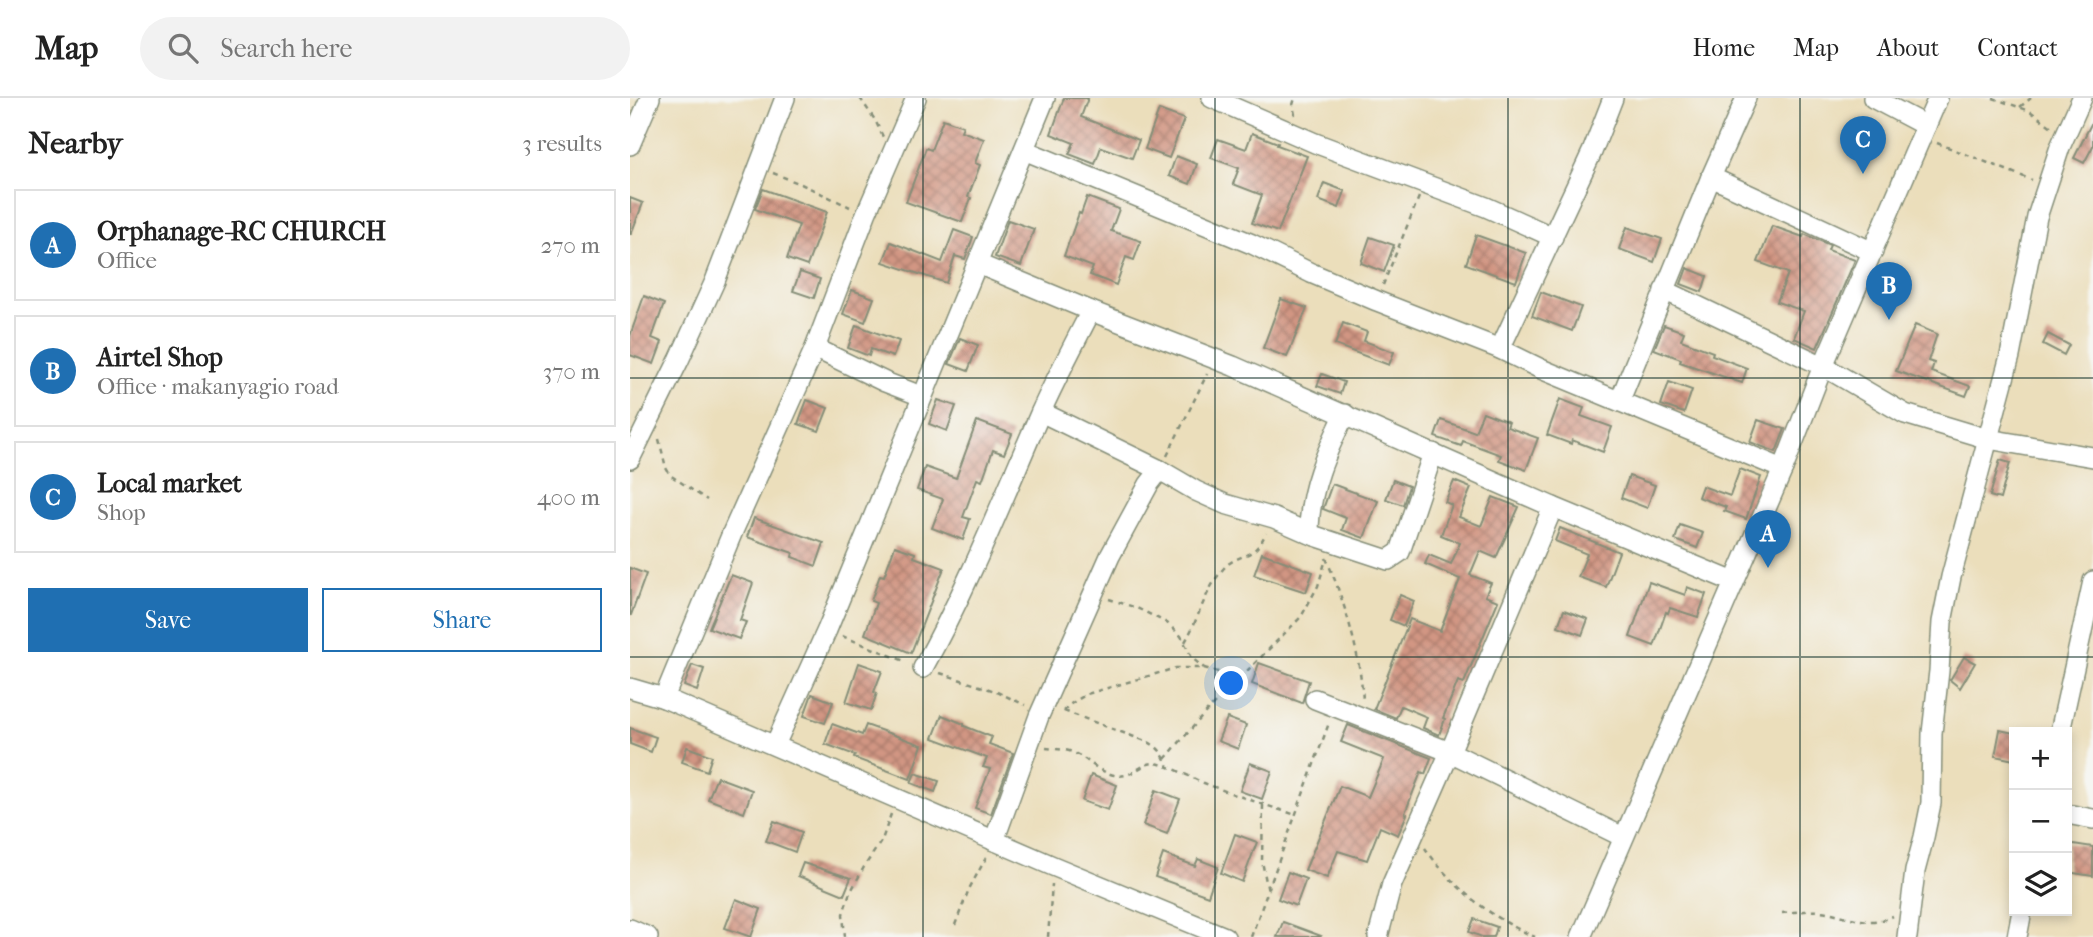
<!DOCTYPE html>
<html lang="en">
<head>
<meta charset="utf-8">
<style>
  :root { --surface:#fff; --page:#f2f2f2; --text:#222; --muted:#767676; --line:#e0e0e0; --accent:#1f6fb2 }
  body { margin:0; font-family:"IM FELL French Canon",serif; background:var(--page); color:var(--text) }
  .controls { position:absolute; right:21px; bottom:21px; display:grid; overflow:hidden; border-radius:0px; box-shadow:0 4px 10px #0003 }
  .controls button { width:63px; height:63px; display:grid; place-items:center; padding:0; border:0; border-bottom:2px solid var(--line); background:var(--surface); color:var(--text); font:35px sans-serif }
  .you { position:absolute; left:602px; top:586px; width:24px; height:24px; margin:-18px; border:5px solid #fff; border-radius:50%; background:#1a73e8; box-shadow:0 0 0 10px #1a73e833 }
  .badge { display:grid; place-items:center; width:46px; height:46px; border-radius:50%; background:var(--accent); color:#fff; font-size:23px; font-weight:700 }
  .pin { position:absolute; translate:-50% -58px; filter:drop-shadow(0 2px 4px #0008) }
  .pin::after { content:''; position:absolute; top:37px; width:24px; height:21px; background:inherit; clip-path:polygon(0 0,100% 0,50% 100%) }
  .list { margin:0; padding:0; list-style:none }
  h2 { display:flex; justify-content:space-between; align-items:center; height:91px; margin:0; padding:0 28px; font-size:30px }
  h2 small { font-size:23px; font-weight:400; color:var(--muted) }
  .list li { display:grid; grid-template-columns:46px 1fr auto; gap:21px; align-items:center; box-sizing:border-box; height:112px; margin:0 14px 14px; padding:0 14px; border:2px solid var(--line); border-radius:0px }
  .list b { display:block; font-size:26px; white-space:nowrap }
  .list p { margin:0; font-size:23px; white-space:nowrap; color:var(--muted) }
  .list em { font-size:23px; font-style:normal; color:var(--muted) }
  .actions { display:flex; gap:14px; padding:21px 28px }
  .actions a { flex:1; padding:16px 0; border:2px solid var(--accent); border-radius:0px; text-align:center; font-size:24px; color:var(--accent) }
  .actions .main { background:var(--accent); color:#fff }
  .icon { flex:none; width:38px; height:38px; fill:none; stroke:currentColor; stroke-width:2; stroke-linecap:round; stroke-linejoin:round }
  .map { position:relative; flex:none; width:1463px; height:839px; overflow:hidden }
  header { display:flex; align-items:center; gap:42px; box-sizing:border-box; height:98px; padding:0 35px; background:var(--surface); border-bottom:2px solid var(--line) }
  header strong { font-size:33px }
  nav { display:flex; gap:38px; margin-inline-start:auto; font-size:24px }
  .search { width:490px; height:63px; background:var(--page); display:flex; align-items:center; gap:18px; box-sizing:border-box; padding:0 24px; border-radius:38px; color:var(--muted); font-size:26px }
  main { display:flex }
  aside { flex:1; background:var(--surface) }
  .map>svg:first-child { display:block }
</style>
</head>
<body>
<header>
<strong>Map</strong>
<div class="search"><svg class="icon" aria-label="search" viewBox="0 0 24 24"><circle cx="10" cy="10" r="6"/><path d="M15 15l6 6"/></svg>Search here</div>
<nav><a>Home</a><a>Map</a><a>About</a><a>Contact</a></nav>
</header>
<main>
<aside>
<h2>Nearby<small>3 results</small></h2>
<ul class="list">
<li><span class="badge">A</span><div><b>Orphanage-RC CHURCH</b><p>Office</p></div><em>270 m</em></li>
<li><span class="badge">B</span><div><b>Airtel Shop</b><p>Office · makanyagio road</p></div><em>370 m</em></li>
<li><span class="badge">C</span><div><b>Local market</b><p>Shop</p></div><em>400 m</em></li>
</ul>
<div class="actions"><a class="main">Save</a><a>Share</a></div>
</aside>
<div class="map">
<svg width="1463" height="839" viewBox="0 0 1463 839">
  <defs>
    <pattern id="building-cross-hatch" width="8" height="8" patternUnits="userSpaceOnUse" patternTransform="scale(1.75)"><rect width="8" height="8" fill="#d29683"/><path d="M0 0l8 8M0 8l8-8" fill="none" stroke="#aa7c6c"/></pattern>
  </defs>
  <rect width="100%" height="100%" fill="#f6f6f2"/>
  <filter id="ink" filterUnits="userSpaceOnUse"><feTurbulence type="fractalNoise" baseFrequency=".0143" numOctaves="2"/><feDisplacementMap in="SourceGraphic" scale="14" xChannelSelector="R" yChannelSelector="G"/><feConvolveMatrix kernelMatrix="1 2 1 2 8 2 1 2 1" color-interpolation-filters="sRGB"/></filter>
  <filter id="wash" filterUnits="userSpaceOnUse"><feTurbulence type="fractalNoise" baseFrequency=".00686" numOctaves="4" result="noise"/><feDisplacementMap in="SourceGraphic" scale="28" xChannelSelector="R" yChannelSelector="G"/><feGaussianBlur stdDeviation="1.57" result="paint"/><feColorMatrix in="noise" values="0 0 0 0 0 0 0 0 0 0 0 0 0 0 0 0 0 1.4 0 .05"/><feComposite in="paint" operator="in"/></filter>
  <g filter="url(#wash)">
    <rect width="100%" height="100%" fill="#ebdebb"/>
    <g id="blocks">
      <!-- building -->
      <g fill="url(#building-cross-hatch)">
        <path d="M434 0H458L451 19 509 42 502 60 471 49 465 66 439 56 444 45 421 36Z"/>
        <path d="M529 12 554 21 539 60 515 51Z"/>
        <path d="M313 21 333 28 331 33 354 41 345 65 350 67 338 99 341 100 332 124 276 104 296 50 301 52Z"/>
        <path d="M1463 22V48L1454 65 1444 60Z"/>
        <path d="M622 35 648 45 647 47 677 58 648 134 622 125 632 97 603 86 609 70 581 60 588 41 616 51Z"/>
        <path d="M546 58 567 66 560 86 539 78Z"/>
        <path d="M694 85 715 93 709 110 688 102Z"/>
        <path d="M133 91 197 114 177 168 157 161 169 127 125 111Z"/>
        <path d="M457 99 489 111 481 133 511 143 504 162 496 159 486 187 460 177 463 169 434 158 449 115 451 116Z"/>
        <path d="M0 100 13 105 1 136H0Z"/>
        <path d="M378 122 404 131 391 168 365 159Z"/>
        <path d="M1142 128 1173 139 1174 136 1200 147 1198 152 1225 162 1187 250 1164 240 1174 213 1147 204 1158 175 1128 164Z"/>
        <path d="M997 129 1032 141 1024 164 989 151Z"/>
        <path d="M324 132 343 139 335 161 325 158 316 185 253 164 261 144 312 164Z"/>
        <path d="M846 137 896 155 886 184 836 166Z"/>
        <path d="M740 139 764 147 754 174 731 165Z"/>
        <path d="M1057 170 1077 178 1072 194 1051 186Z"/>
        <path d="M170 174 190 181 184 200 163 193Z"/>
        <path d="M222 192 244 200 235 224 213 216Z"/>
        <path d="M911 194 951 209 942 233 902 218Z"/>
        <path d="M14 198 34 206 22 240 32 244 24 266 0 257V238Z"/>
        <path d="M651 201 677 210 657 259 633 250Z"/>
        <path d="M713 225 737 234 734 243 764 254 759 267 705 247Z"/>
        <path d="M226 227 269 243 263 259 241 251 239 258 218 250Z"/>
        <path d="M1034 227 1054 234 1051 242 1083 254 1082 257 1117 270 1112 285 1050 264 1051 261 1024 251Z"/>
        <path d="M1285 227 1307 236 1298 263 1304 265 1301 274 1340 288 1336 298 1266 273Z"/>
        <path d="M1418 236 1439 247 1434 257 1413 246Z"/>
        <path d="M330 240 348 247 338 273 319 266Z"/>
        <path d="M692 276 714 284 710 296 687 288Z"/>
        <path d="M1039 284 1062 292 1054 315 1031 307Z"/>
        <path d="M930 301 954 310 951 318 982 329 973 354 942 342 941 346 917 337Z"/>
        <path d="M177 302 198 310 189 333 168 326Z"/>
        <path d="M308 302 326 308 317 333 299 326Z"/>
        <path d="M853 314 879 324 877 329 908 340 896 372 869 362 871 357 833 343 831 348 805 339 811 322 845 334Z"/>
        <path d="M1128 322 1155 331 1146 354 1120 344Z"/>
        <path d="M347 323 382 336 374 356 363 352 352 383 347 381 333 419 340 421 333 442 302 430 313 401 287 392 295 369 326 380Z"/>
        <path d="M1370 362 1380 365 1370 401 1360 398Z"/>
        <path d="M1110 371 1131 379 1116 421 1094 413 1096 409 1068 399 1072 388 1100 398Z"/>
        <path d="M999 378 1025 387 1017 410 991 400Z"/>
        <path d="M763 382 779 388 773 407 756 401Z"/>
        <path d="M824 383 841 390 829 419 851 428 863 399 889 409 866 460 850 453 840 477 861 485 855 498 868 503 834 585 828 583 813 620 815 621 809 637 793 630 797 619 771 608 766 620 744 611 780 521 810 533 830 481 795 466 799 457 821 466 830 445 811 437 822 407 815 404Z"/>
        <path d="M702 386 748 403 734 440 712 432 716 420 693 411Z"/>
        <path d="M124 420 194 445 186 468 162 459 163 455 117 439Z"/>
        <path d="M1050 427 1073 435 1067 450 1045 442Z"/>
        <path d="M930 430 989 454 976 489 948 479 957 456 925 443Z"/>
        <path d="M265 448 285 455 284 459 314 470 281 555 235 536 246 505 241 503 250 477 254 478Z"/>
        <path d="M632 455 683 474 676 494 624 477Z"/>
        <path d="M0 470 16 476 1 517H0Z"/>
        <path d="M101 477 123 485 110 522 116 524 109 541 79 530Z"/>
        <path d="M1019 484 1055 497 1057 489 1076 496 1068 519 1040 510 1038 515 1036 514 1024 548 1000 539Z"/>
        <path d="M770 497 784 503 774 528 760 522Z"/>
        <path d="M934 512 958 521 952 537 928 528Z"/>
        <path d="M1334 559 1345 565 1330 590 1320 582Z"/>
        <path d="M229 565 252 573 244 594 247 595 241 612 216 604Z"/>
        <path d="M629 565 679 583 672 605 622 586Z"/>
        <path d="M62 567 74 571 67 593 54 588Z"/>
        <path d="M182 596 203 604 195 625 174 618Z"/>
        <path d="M312 617 334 626V628L362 639 359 646 383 655 361 716 345 710 360 671 353 669 357 660 303 640Z"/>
        <path d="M597 620 616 627 608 651 588 643Z"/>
        <path d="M202 626 232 637 236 627 292 647 280 681 224 660 225 657 195 646Z"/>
        <path d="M718 627 801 660 795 676 791 674 775 715 777 716 768 737 750 729 737 762 708 753 697 780 675 772 710 688 738 699 754 661 711 644Z"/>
        <path d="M0 630 26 639 21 654 0 646Z"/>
        <path d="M1370 632 1384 635V662L1365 658Z"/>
        <path d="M57 649 82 658 77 673 52 664Z"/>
        <path d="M620 665 642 673 632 701 610 693Z"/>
        <path d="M285 675 309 683 305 694 281 685Z"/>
        <path d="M461 677 487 687 478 712 452 703Z"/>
        <path d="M87 679 122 692 114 715 78 701Z"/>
        <path d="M526 692 550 701 537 736 513 727Z"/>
        <path d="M144 723 172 734 165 754 136 743Z"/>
        <path d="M605 736 627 744 612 784 591 775Z"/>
        <path d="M1437 745 1463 749V778L1437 774Z"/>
        <path d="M533 756 565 768 568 761 588 769 578 798 525 779Z"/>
        <path d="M173 765 221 780 214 797 168 778Z"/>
        <path d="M658 774 676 781 666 808 648 801Z"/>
        <path d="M106 801 131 811 121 839 95 830Z"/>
        <path d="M844 821 867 829 864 839H852L839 834Z"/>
        <path d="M653 824 691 838 690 839H647Z"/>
      </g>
    </g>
  </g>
  <g filter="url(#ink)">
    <use href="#blocks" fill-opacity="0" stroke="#858e78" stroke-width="2"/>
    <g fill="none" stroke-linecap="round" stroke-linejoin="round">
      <!-- minor casing -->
      <g stroke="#858e78" stroke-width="22">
        <g id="minor">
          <path d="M582 0 685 45 856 109 923 139"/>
          <path d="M1243 0 1296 28"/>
          <path d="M0 47 20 0"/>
          <path d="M394 52 622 146 681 175 747 203 870 251 911 271 1153 371"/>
          <path d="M1081 79 1243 154"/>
          <path d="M348 166 461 213 603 268 923 409 1104 484"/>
          <path d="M1034 192 1193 268 1275 316 1358 341 1463 359"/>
          <path d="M185 250 255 284 291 298"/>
          <path d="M870 251 962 54 983 0"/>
          <path d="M990 302 1081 79 1116 0"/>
          <path d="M411 314 530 372 566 393 595 406 644 420 685 438 758 462 770 454 803 355"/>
          <path d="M0 361 49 262 85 183 155 0"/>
          <path d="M679 435C679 391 696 355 715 316"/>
          <path d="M293 570C338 489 372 403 409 318 425 282 443 248 461 213"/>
          <path d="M0 590 34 600 423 768 595 839"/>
          <path d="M34 600 103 433 185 250 236 116 286 0"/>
          <path d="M685 601 820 654 993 739"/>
          <path d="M1430 634 1463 483"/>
          <path d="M145 647 197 532 415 0"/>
          <path d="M1437 716 1463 721"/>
          <path d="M364 743 409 618 480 458 519 386 530 372"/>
          <path d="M0 831 18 839"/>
          <path d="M748 839 762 786 820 654 923 409"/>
          <path d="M951 839 1153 371 1193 268 1308 0"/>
          <path d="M1277 839 1285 773 1294 739 1301 705 1302 635 1309 573 1312 524 1321 479 1380 258 1407 119 1430 49 1452 0"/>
          <path d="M1387 839 1392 813"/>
        </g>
      </g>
      <!-- path -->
      <g stroke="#858e78" stroke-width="2.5" stroke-dasharray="5 5" stroke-linecap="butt">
        <path d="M230 0 245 22 253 39"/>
        <path d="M1363 0 1400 13 1422 29"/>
        <path d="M1390 9 1401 0"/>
        <path d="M665 17 663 7 665 0"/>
        <path d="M1307 45 1402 82"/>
        <path d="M143 75 171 86 220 109"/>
        <path d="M753 187 789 99"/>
        <path d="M29 341 36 370 40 377 77 402"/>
        <path d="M537 358 577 276"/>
        <path d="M696 460C715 505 730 554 733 602"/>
        <path d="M479 501 507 510 537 525 551 538 562 560 574 570"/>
        <path d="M212 538 277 564"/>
        <path d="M555 544C569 520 575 492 594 470 603 460 613 460 623 453 629 449 633 441 636 435"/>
        <path d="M310 575 365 593 395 607"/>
        <path d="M433 613 442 605 457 596 546 570H574L610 580"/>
        <path d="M434 613 518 644C530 650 533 656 538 669"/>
        <path d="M416 650C424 651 434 651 442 654 459 661 464 672 484 677 503 681 510 665 524 665 538 666 561 680 574 685 604 697 635 707 666 717"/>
        <path d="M535 661 576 614 671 519 688 488 696 461"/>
        <path d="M633 707 632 763 638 794"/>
        <path d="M795 750C823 790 860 819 905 839"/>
        <path d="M1152 815C1167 814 1182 811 1197 814 1221 819 1240 829 1263 818"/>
        <path d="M325 827 339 791 357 758"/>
        <path d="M215 839 213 816 219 797 234 769 252 742 261 716"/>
        <path d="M418 839 422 786"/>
        <path d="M621 839 699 625"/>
      </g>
      <!-- minor -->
      <use href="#minor" stroke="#fff" stroke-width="19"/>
    </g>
  </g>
  <!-- grid -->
  <path fill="none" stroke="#1f3d34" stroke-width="2" stroke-opacity="0.55" d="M293 0V839M585 0V839M878 0V839M1170 0V839M0 280H1463M0 559H1463"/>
</svg>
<div class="controls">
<button>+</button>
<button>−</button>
<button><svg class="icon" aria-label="layers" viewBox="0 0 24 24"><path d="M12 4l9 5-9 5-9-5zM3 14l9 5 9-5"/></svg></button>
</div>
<div class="you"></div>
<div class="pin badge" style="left:1138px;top:470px">A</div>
<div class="pin badge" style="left:1259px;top:222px">B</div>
<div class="pin badge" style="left:1233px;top:76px">C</div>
</div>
</main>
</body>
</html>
